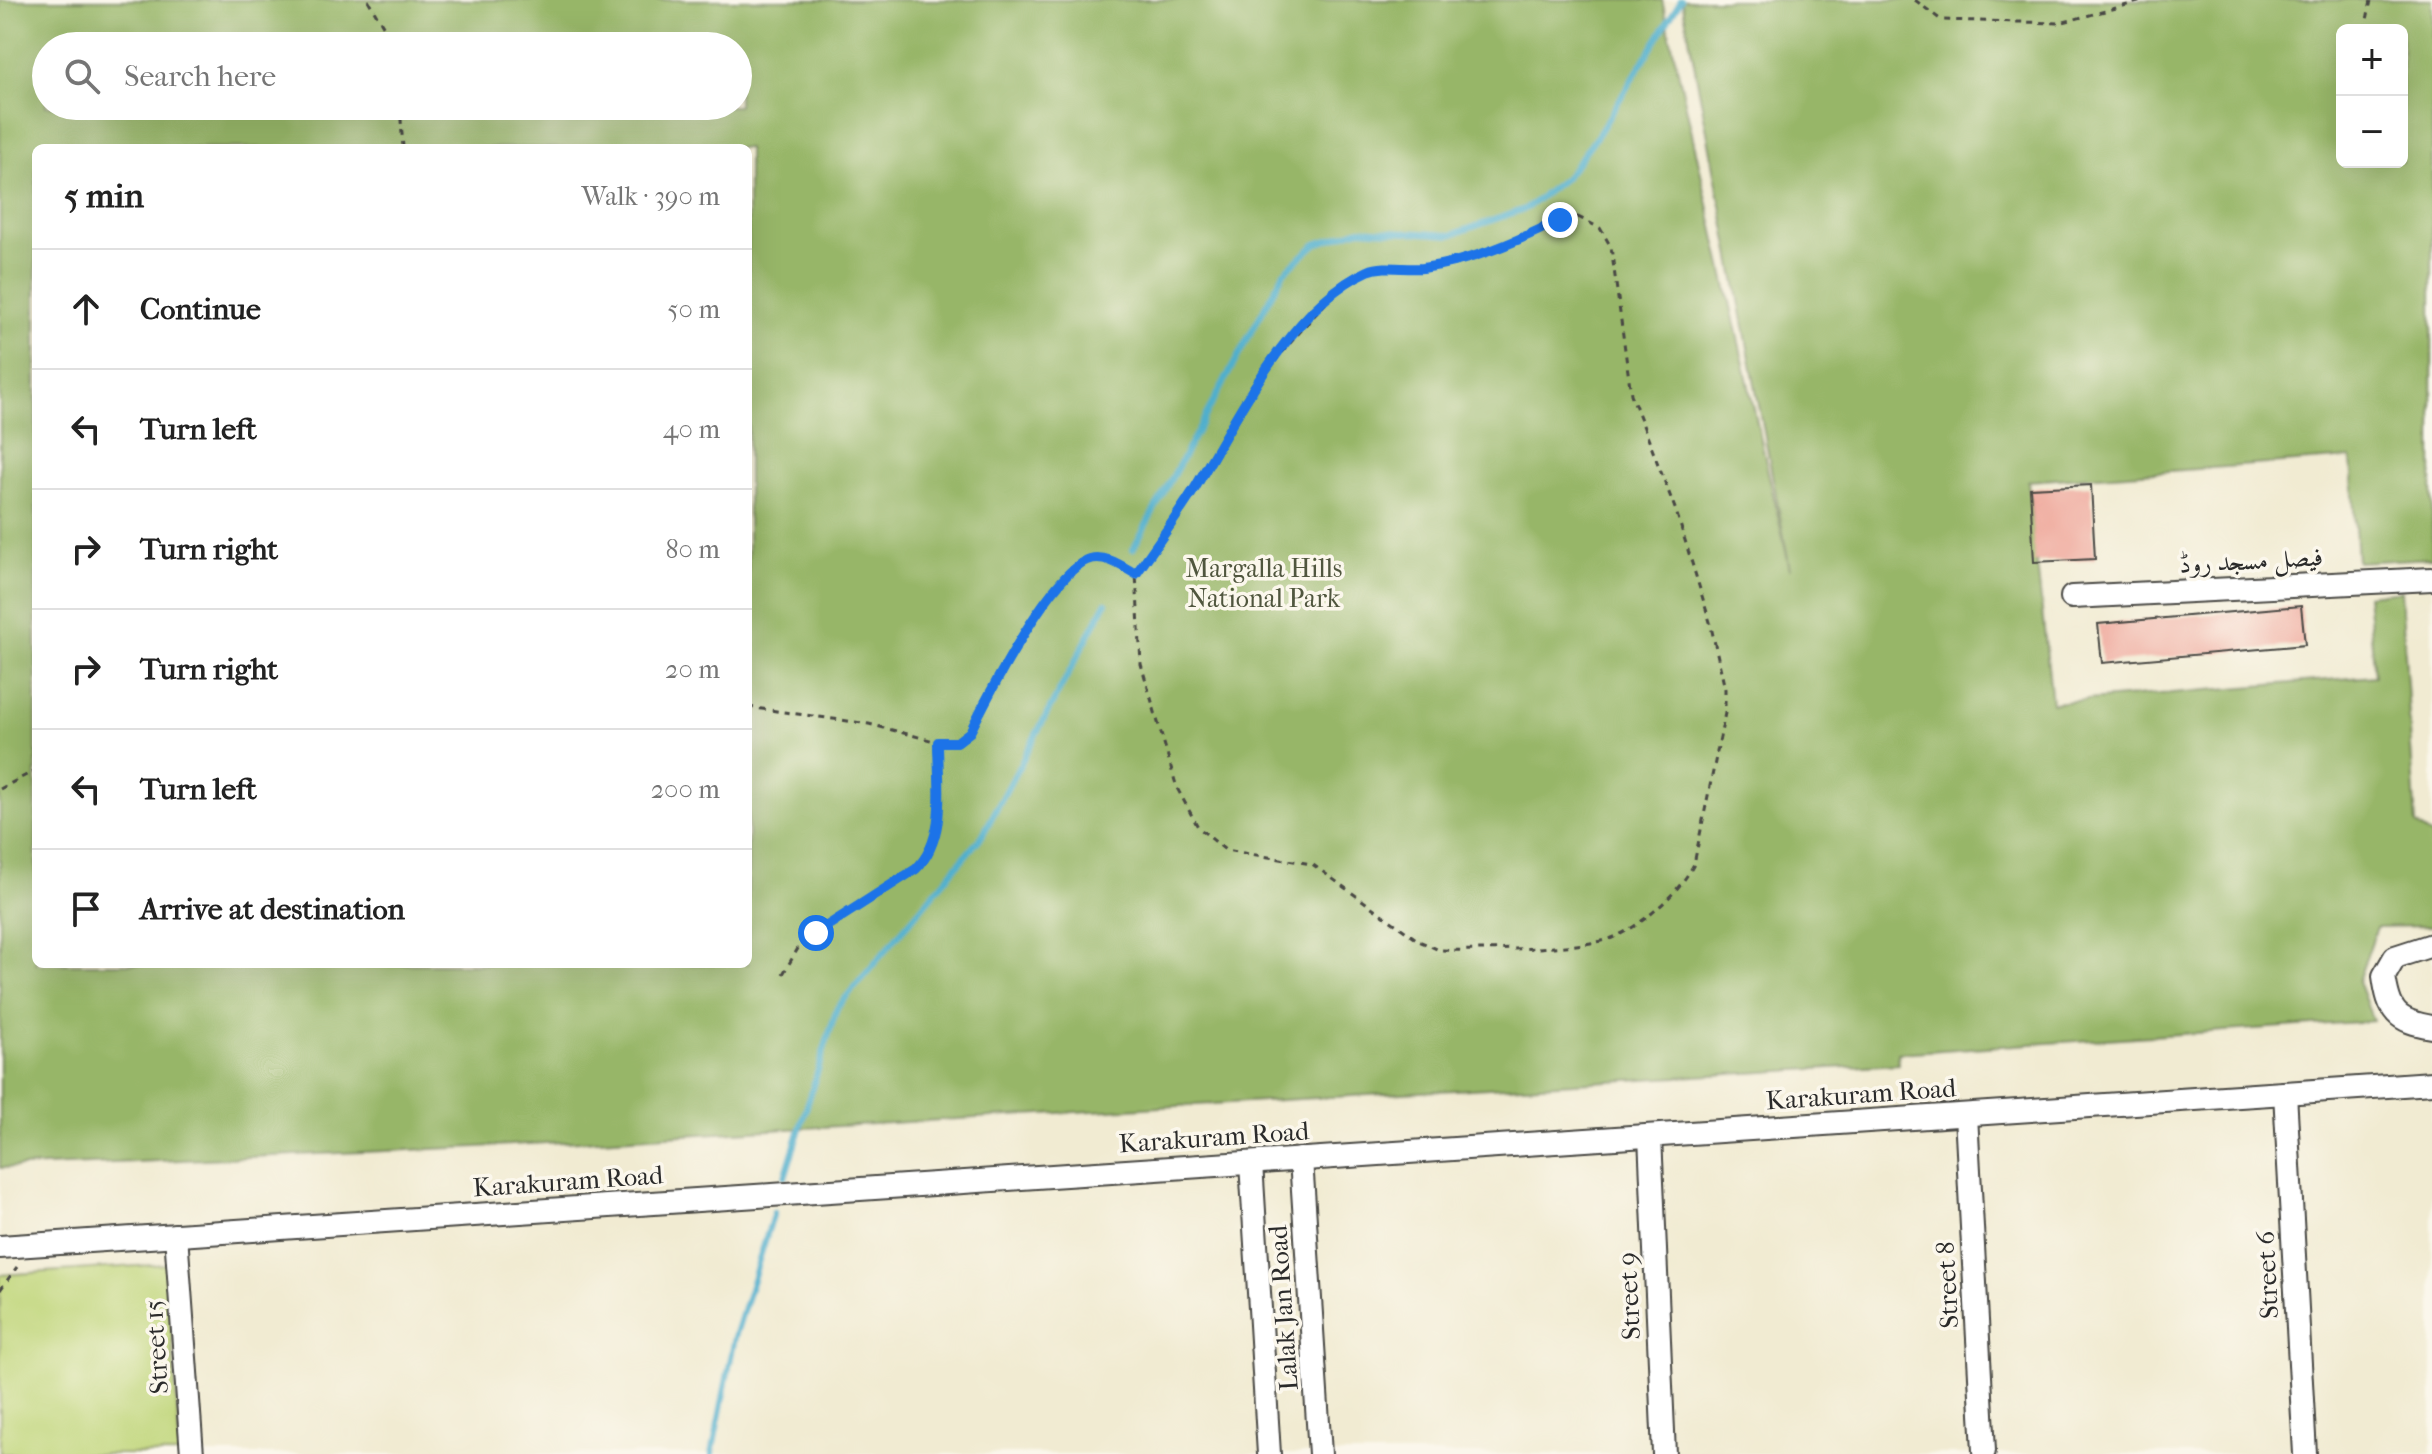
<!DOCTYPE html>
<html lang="en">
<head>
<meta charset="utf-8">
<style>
  :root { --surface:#fff; --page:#f6f6f6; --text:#222; --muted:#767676; --line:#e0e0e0 }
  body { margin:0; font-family:"IM FELL French Canon",Amiri,serif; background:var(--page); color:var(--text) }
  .controls { position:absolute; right:24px; top:24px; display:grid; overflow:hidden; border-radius:12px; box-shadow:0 8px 32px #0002 }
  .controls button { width:72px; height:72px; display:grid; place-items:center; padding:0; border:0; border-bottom:2px solid var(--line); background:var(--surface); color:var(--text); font:40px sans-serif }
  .stop { position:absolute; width:24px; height:24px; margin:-18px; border:6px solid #1a73e8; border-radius:50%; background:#fff }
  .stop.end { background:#1a73e8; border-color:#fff; box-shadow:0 2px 8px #0008 }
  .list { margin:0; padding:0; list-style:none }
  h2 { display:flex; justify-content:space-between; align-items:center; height:104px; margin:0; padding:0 32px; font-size:34px }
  h2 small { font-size:26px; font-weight:400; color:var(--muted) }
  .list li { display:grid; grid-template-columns:52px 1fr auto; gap:24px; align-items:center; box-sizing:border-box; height:120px; padding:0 32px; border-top:2px solid var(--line) }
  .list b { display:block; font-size:30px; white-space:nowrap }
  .list em { font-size:26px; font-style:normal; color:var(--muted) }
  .icon { flex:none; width:44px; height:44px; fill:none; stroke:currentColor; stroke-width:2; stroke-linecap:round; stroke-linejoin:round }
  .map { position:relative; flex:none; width:2432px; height:1454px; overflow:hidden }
  .search { position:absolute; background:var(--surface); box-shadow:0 8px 32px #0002; left:32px; top:32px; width:720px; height:88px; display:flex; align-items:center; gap:20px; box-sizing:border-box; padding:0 28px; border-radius:44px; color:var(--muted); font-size:30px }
  .panel { position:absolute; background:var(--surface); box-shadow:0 8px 32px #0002; left:32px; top:144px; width:720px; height:824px; border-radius:12px }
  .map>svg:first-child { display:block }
</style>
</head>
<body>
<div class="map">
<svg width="2432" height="1454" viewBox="0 0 2432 1454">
  <rect width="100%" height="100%" fill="#fbf7ec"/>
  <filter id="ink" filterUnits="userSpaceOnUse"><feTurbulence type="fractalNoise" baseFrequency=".0125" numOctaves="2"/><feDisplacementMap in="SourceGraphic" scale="16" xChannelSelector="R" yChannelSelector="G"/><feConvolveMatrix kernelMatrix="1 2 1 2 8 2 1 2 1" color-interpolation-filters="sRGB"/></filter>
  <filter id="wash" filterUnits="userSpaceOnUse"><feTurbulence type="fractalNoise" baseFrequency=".006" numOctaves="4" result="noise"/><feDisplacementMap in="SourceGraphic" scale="32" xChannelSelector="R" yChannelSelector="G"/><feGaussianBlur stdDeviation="1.8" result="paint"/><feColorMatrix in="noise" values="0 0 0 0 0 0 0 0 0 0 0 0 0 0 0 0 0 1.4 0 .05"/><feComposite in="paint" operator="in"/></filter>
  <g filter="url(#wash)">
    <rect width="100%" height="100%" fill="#f1ebd2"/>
    <!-- green -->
    <path fill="#bfd578" stroke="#758052" stroke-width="2" d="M167 1264 180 1454H0V1275Z"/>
    <!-- forest -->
    <path fill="#97b668" stroke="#61704a" stroke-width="2" fill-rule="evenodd" d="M0 0H1662L1790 569 1682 0H2432V558L2357 562 2351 458 2028 481 2052 703 2375 676 2367 595 2401 591 2416 825 2432 836V926L2377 927 2358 981 2373 1021 1898 1053 1899 1064 477 1147 0 1168ZM2342 30H2402V162H2342ZM46 46H738V106H46ZM36 148H748V964H36Z"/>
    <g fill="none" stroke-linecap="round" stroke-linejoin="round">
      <!-- stream -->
      <g stroke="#4fafcd" stroke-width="6">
        <path d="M1133 549 1284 272 1316 244 1360 229 1451 235 1527 208 1566 177 1599 133 1681 0"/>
        <path d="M785 1177 837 1008 982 836 1106 603"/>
        <path d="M712 1454 735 1337 774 1212"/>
      </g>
    </g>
    <g id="blocks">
      <!-- building -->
      <g fill="#eea295">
        <path d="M2091 485 2095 559 2034 562 2030 488Z"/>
        <path d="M2301 606 2305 645 2102 663 2098 624Z"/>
      </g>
    </g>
  </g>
  <g filter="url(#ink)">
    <use href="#blocks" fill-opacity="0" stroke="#494844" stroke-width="2"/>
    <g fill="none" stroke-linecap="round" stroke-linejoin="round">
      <!-- minor casing -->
      <g stroke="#494844" stroke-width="26">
        <g id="minor">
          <path d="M2072 597 2432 579"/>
          <path d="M2432 945 2395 957 2384 976C2389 1012 2396 1021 2432 1027"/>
          <path d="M2285 1093 2305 1454"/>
          <path d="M1966 1115 1984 1451"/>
          <path d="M1650 1136 1664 1454"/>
          <path d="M1301 1159 1320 1454"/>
          <path d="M1251 1163 1269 1454"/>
          <path d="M176 1235 192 1454"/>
          <path d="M0 1247 2432 1083"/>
        </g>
      </g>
      <!-- path -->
      <g stroke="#494844" stroke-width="3" stroke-dasharray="6 6" stroke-linecap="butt">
        <path d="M368 0 395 46"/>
        <path d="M1915 0 1941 20 2060 23 2146 0"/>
        <path d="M2365 30 2371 0"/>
        <path d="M400 106 403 148"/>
        <path d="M1578 217 1600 228 1611 247 1631 394 1676 511 1710 622 1725 689V713L1694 864C1679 893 1643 925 1612 938 1586 949 1472 951 1439 950L1419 941 1312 864 1225 850 1198 827 1177 788 1141 664 1136 574 1194 490 1254 384 1335 292 1372 269 1422 268 1479 256 1560 220Z"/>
        <path d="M748 707 869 724 938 742H957L970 732C988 696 1052 570 1090 559 1106 554 1122 567 1136 574"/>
        <path d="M0 789 36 770"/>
        <path d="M783 974 800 945 916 869C948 837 938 784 938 742"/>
        <path d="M0 1290 17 1267"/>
      </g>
      <!-- minor -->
      <use href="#minor" stroke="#fff" stroke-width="22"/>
    </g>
  </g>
  <g fill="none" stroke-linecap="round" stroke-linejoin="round" filter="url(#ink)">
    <!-- route -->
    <path stroke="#1a73e8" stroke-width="10" d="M816 933 916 869C948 837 938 784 938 742H957L970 732C988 696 1052 570 1090 559 1106 554 1123 567 1136 574 1156 545 1177 517 1195 488 1236 419 1291 305 1368 271 1385 264 1405 270 1423 268 1473 261 1515 242 1560 220"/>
  </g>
  <g text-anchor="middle" stroke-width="7" stroke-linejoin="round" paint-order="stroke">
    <!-- street labels -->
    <g font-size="26" fill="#2b2b2b" stroke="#fbf7ec">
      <text transform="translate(2251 560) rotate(-3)" y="9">فیصل مسجد روڈ</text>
      <text transform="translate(1861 1094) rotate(-4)" y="9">Karakuram Road</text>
      <text transform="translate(1214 1137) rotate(-4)" y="9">Karakuram Road</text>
      <text transform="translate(568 1181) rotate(-4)" y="9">Karakuram Road</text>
      <text transform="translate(2267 1275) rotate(-93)" y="9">Street 6</text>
      <text transform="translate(1947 1285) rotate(-93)" y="9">Street 8</text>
      <text transform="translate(1629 1296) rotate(-93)" y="9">Street 9</text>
      <text transform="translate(1283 1308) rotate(-94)" y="9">Lalak Jan Road</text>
      <text transform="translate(156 1347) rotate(-94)" y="9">Street 15</text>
    </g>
    <!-- park labels -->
    <g font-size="26" fill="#50563e" stroke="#fbf7ec">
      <text x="1264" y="577">Margalla Hills<tspan x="1264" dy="30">National Park</tspan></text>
    </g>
  </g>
</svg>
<div class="controls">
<button>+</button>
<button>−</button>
</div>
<div class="stop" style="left:816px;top:933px"></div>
<div class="stop end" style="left:1560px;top:220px"></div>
<div class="search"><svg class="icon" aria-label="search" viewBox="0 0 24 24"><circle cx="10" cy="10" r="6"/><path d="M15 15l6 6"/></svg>Search here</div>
<section class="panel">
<h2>5 min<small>Walk · 390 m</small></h2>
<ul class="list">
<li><svg class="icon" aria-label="ahead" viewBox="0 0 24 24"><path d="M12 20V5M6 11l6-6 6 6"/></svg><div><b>Continue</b></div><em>50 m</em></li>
<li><svg class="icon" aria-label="left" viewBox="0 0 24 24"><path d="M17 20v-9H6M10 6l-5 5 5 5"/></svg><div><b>Turn left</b></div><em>40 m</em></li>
<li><svg class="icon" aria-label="right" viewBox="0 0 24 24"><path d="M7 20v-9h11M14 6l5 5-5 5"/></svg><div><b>Turn right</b></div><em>80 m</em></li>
<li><svg class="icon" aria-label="right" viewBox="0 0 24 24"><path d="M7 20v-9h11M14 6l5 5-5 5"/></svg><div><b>Turn right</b></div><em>20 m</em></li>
<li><svg class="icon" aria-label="left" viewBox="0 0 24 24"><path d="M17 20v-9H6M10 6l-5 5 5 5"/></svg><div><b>Turn left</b></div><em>200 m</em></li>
<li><svg class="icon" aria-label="arrive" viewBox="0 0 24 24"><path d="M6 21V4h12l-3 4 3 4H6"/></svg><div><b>Arrive at destination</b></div></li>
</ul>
</section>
</div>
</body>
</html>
